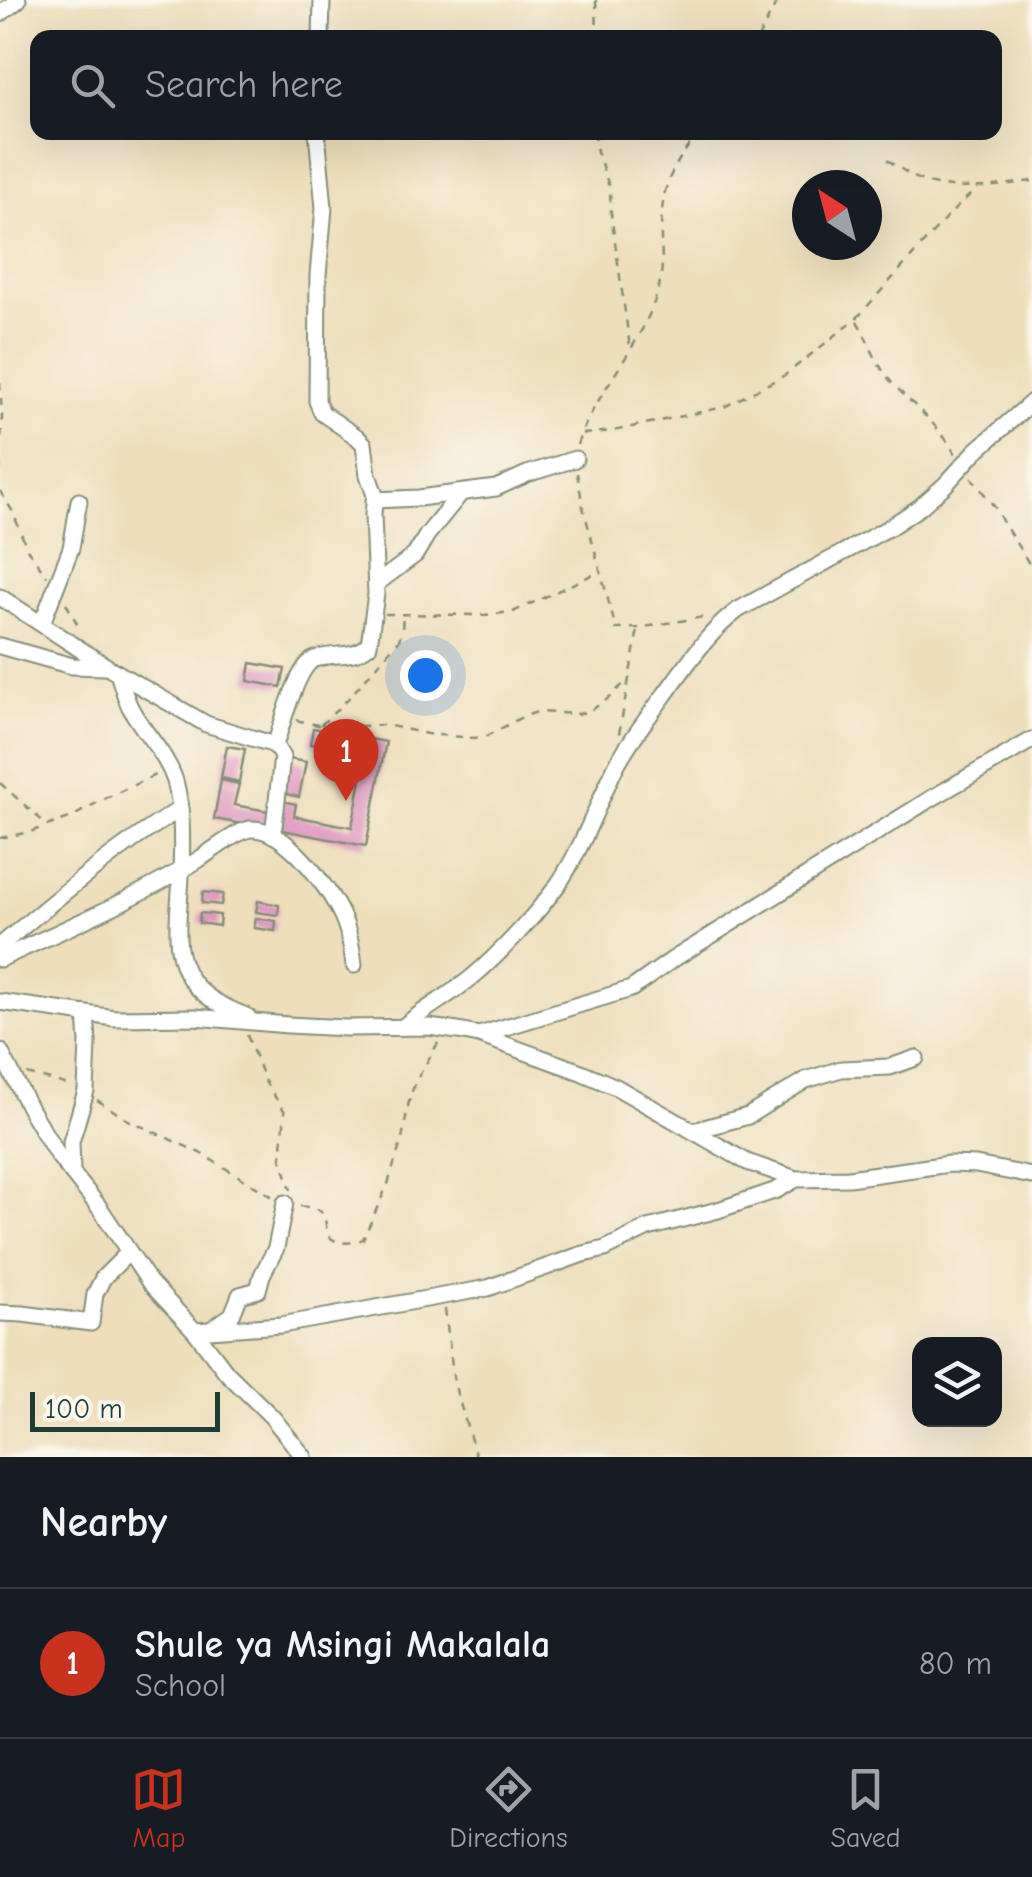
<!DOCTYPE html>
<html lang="en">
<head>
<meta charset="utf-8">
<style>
  :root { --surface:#171b24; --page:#242831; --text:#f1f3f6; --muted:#9ea1a6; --line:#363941; --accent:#c8321e }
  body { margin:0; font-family:"Comic Neue",sans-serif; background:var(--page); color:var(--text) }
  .controls { position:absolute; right:30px; bottom:30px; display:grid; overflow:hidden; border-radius:20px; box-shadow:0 10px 40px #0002 }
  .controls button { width:90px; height:90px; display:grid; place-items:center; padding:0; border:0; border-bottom:2px solid var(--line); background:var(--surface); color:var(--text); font:50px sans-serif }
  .compass { position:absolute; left:792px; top:170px; width:90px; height:90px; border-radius:50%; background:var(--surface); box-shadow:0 10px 40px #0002; rotate:324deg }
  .scale { position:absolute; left:30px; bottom:25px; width:190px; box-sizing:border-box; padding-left:10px; border:5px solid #1f3d34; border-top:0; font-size:28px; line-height:35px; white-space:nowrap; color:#1f3d34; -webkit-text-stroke:8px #fbf7ec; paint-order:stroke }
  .you { position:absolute; left:425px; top:675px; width:35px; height:35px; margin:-25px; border:8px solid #fff; border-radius:50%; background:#1a73e8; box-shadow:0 0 0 15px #1a73e833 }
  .badge { display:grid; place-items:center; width:65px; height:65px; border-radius:50%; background:var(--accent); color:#fff; font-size:32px; font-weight:700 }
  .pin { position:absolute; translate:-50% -82px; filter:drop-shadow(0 2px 5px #0008) }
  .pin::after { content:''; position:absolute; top:52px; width:35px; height:30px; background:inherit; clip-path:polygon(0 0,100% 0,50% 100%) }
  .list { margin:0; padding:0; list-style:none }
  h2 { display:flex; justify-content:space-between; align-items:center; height:130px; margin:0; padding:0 40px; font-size:42px }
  h2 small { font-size:32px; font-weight:400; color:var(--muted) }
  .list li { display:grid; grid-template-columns:65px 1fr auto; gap:30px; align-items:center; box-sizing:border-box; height:150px; padding:0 40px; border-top:2px solid var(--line) }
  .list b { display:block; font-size:38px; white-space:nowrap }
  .list p { margin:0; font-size:32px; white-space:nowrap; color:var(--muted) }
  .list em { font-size:32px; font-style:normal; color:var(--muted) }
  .icon { flex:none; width:55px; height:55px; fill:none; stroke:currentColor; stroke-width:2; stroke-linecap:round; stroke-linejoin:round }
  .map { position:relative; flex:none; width:1032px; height:1457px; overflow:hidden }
  .search { position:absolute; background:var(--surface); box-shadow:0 10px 40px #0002; left:30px; right:30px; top:30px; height:110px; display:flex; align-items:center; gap:25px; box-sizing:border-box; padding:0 35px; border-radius:20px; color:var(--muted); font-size:38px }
  .sheet { height:280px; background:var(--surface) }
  nav { display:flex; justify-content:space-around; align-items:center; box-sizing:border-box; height:140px; border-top:2px solid var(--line); background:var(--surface); font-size:28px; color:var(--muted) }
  nav a { display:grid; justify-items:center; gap:5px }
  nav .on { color:var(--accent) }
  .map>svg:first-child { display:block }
</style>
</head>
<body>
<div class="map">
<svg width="1032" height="1457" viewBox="0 0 1032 1457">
  <rect width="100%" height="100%" fill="#fbf7ec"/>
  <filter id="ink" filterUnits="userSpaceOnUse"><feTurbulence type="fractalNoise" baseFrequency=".01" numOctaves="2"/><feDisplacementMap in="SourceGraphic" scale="20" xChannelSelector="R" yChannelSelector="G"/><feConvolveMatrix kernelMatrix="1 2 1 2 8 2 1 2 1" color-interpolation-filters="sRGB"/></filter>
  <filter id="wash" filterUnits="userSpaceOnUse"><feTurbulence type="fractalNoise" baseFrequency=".0048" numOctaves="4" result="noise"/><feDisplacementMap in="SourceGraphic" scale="40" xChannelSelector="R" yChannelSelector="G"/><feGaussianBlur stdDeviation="2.25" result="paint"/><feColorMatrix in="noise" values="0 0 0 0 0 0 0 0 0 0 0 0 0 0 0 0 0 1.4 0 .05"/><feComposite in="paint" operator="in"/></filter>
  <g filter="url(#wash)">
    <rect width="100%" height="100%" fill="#eedebb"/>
    <g id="blocks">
      <!-- building -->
      <g fill="#de98c0">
        <path d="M251 663 285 669 281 687 248 681Z"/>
        <path d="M313 728 386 742 366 846 277 829 282 801 296 804 294 816 352 827 366 754 310 744Z"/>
        <path d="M227 746 245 749 239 782 221 778Z"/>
        <path d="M289 759 306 762 299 797 282 793Z"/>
        <path d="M221 780 239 784 234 805 268 811 265 828 214 819Z"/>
        <path d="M203 892 223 894 221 905 202 903Z"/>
        <path d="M258 901 279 905 278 915 256 912Z"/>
        <path d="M200 913 220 915 219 926 199 923Z"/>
        <path d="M256 918 276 921 275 931 254 928Z"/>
      </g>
    </g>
  </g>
  <g filter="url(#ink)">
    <use href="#blocks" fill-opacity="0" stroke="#868e78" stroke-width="2.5"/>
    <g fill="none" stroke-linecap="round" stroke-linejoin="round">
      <!-- minor casing -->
      <g stroke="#868e78" stroke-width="19">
        <g id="minor">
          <path d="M0 14 18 0"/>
          <path d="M321 38 322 0"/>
          <path d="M374 500 419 498 496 488 527 474 575 459"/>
          <path d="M376 584 415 555 427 535 461 493"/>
          <path d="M0 597 109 668 206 724 275 745 282 757 273 835"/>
          <path d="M42 623 71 548 79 501"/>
          <path d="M0 646 72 666 105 667"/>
          <path d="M118 673C122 685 125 698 131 709 145 735 166 753 175 781 183 810 182 844 181 874 180 914 167 961 201 991 214 1003 232 1010 248 1017"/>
          <path d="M275 745C282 726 297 665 315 659 335 652 353 659 369 645L376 594 373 514 375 495 368 475 364 444 357 437 322 413 317 401 318 275 324 208 317 132"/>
          <path d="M0 946C58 897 115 849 180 809"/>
          <path d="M0 959C67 928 135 899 198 860 210 852 237 831 250 829 285 826 328 887 341 914 349 930 352 948 354 965"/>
          <path d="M0 1002 115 1018 195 1017 288 1025 346 1028 429 1027 458 1031 479 1035 581 1072 616 1087 747 1162 796 1179 849 1178 949 1164 976 1165 1032 1176"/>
          <path d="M403 1027C425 1008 449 996 471 978 500 954 537 914 559 883 583 847 597 805 616 766 629 741 647 719 663 697 685 667 708 632 738 610L890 527 920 507 945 485 976 451 1032 402"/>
          <path d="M479 1035 631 989 672 960 927 801 1032 740"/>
          <path d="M0 1051 31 1111 57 1154 99 1207 150 1283 195 1331 227 1373 272 1417 304 1457"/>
          <path d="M693 1131 748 1116 806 1080 841 1069 890 1067 916 1058"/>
          <path d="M72 1173 71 1142 86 1091 88 1042 86 1014"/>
          <path d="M0 1313 23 1314 91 1323 95 1294 103 1278 128 1253"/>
          <path d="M213 1328 232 1315 240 1295 258 1290 262 1275 276 1248 285 1203"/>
          <path d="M195 1331 281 1325 488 1288 580 1255 605 1249 648 1228 718 1210 777 1190 796 1179"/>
        </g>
      </g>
      <!-- path -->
      <g stroke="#868e78" stroke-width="2.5" stroke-dasharray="8 8" stroke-linecap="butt">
        <path d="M596 0 597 38"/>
        <path d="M758 38 778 0"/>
        <path d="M594 132 597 152 610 189 611 214 630 347"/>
        <path d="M887 160C896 165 905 172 914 177 948 195 996 186 1032 181"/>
        <path d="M857 321C868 340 877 366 892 383 914 406 940 426 955 454"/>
        <path d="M0 382 2 417 0 472"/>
        <path d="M583 434 613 431 724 407 785 375 856 319 947 217 978 187"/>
        <path d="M577 445C597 388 644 346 659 286 663 271 662 255 661 240 661 187 667 174 699 132"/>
        <path d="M577 473 583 507 616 629 638 628 710 616"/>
        <path d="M971 477 997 510 1002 521 1032 568"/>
        <path d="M0 491 13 512 27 549 47 576"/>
        <path d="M66 603 81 631"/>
        <path d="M385 614 484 615 513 612 598 572"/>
        <path d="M296 720 327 727 386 725 427 734 474 738 487 736 522 717 537 712 579 714 589 711 604 702 630 678"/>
        <path d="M321 725 347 700 399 640 402 631 403 614"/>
        <path d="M619 734 638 629"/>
        <path d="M0 783 47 825"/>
        <path d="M0 838 30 832 72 817 98 802 155 775"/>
        <path d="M247 1035 264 1080 285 1112 281 1158 291 1190"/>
        <path d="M27 1074 73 1086"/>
        <path d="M97 1100 128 1120 200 1153 273 1197"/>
        <path d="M300 1206C308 1207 318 1207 323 1214 327 1221 325 1233 331 1238 339 1245 355 1243 363 1239L388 1184 402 1139 410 1096 417 1079 438 1043"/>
        <path d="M445 1309 454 1383 476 1457"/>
      </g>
      <!-- minor -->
      <use href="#minor" stroke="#fff" stroke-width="15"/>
    </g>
  </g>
</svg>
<div class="controls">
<button><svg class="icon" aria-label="layers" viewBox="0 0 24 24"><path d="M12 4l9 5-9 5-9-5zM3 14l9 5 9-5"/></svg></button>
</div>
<svg class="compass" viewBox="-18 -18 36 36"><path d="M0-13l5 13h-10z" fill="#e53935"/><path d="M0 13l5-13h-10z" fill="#9ea1a6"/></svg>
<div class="scale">100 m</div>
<div class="you"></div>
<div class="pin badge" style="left:346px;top:801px">1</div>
<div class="search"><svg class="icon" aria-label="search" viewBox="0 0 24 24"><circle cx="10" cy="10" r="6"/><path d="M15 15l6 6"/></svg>Search here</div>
</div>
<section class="sheet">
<h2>Nearby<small></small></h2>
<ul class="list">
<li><span class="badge">1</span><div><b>Shule ya Msingi Makalala</b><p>School</p></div><em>80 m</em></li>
</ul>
</section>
<nav>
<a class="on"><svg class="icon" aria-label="map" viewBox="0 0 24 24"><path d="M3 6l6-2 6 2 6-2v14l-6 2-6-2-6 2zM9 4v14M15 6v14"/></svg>Map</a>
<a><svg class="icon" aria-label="directions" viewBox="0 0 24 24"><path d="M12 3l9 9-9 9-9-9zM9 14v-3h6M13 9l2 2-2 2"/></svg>Directions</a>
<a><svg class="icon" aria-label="saved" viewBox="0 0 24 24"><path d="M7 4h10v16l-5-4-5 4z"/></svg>Saved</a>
</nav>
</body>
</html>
